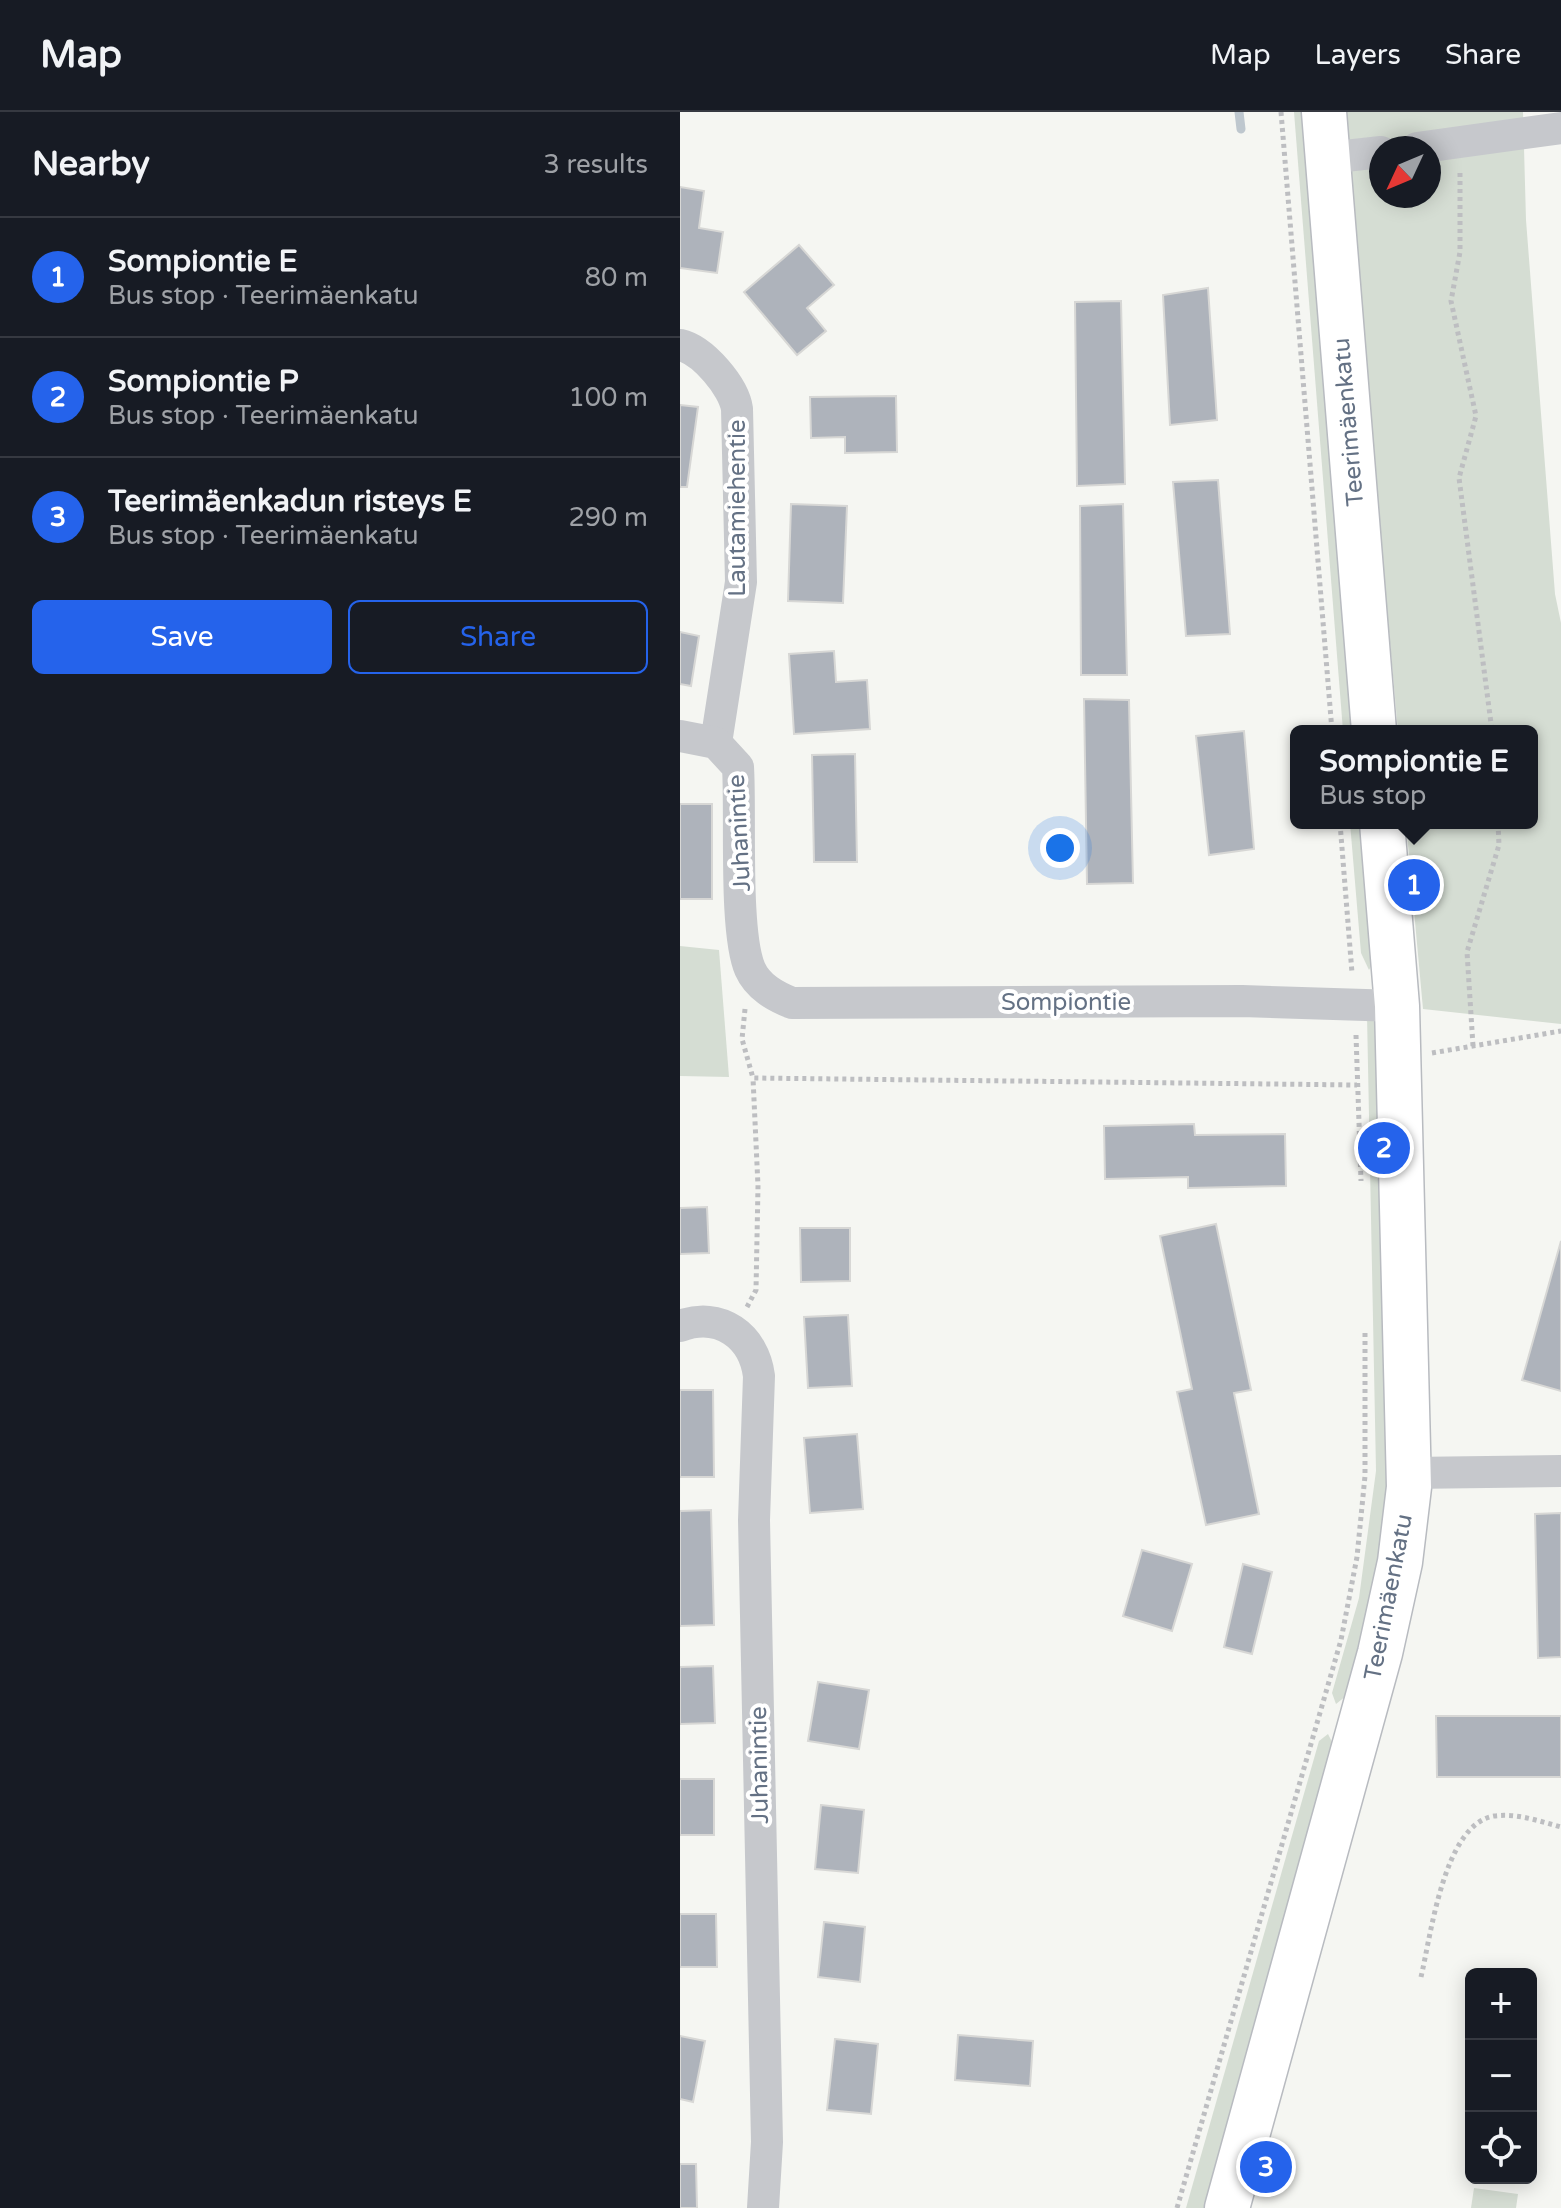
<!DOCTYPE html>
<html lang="en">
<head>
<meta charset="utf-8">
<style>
  :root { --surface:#171b24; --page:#242831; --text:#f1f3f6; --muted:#9ea1a6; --line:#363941; --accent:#2563eb }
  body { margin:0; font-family:"Varela Round",sans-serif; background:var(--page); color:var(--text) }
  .controls { position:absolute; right:24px; bottom:24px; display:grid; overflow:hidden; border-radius:12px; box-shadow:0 4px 20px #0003 }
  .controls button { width:72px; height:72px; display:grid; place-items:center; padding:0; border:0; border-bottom:2px solid var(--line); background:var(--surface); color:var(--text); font:40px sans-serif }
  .compass { position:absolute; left:689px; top:24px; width:72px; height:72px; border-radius:50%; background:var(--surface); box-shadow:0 4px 20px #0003; rotate:226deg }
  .you { position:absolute; left:380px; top:736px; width:28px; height:28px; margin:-20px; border:6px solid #fff; border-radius:50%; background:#1a73e8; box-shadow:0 0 0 12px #1a73e833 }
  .badge { display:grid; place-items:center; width:52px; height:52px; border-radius:50%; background:var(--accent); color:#fff; font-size:26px; font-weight:700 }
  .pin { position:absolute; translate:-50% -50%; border:4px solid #fff; box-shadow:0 2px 8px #0006 }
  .popup { position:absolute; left:610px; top:613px; width:248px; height:104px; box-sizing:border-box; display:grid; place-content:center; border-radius:12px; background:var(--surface); filter:drop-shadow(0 2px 6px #0005); font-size:26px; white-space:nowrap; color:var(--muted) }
  .popup b { font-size:30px; color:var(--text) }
  .popup::after { content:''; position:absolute; left:50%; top:100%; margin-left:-16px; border:16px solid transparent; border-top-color:var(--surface) }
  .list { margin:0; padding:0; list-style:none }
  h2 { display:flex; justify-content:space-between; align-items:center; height:104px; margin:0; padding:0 32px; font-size:34px }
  h2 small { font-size:26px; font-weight:400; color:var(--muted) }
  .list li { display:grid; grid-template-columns:52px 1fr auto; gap:24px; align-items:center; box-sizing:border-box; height:120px; padding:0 32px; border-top:2px solid var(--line) }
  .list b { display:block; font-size:30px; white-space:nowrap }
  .list p { margin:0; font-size:26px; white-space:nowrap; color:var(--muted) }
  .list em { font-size:26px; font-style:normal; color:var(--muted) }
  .actions { display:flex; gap:16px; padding:24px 32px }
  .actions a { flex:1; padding:18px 0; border:2px solid var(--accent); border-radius:12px; text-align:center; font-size:28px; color:var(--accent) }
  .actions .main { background:var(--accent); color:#fff }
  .icon { flex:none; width:44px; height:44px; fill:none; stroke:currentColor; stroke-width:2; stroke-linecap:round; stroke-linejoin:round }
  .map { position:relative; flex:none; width:881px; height:2096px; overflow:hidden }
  header { display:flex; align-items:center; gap:48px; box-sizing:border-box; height:112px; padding:0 40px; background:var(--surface); border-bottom:2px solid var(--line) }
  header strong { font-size:38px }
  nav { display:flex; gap:44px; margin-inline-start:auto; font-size:28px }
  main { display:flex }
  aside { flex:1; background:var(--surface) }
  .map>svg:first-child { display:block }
</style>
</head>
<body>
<header>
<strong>Map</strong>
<nav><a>Map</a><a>Layers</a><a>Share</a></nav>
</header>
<main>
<aside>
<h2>Nearby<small>3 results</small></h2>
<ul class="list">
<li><span class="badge">1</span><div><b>Sompiontie E</b><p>Bus stop · Teerimäenkatu</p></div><em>80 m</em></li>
<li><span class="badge">2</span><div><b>Sompiontie P</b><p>Bus stop · Teerimäenkatu</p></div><em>100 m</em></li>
<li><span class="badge">3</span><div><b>Teerimäenkadun risteys E</b><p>Bus stop · Teerimäenkatu</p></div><em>290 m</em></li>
</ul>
<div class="actions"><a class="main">Save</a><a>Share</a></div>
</aside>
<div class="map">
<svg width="881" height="2096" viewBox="0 0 881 2096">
  <rect width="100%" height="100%" fill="#f5f6f2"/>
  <!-- green -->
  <g fill="#d5ddd3" fill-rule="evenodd">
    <path d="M614 0H629L683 619H663Z"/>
    <path d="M662 0H843L846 108 875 482 881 511V912L743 897 726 711H852V619H718ZM701 36H749V84H701Z"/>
    <path d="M670 711H690L700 838 689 858 681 841Z"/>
    <path d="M0 834 39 838 49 965 0 964Z"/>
    <path d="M687 903 698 913 705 1015 707 1418 688 1505 666 1584 656 1592 652 1581 679 1486 696 1359Z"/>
    <path d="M648 1622 653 1632 525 2096H506L639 1629Z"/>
    <path d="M794 2076 838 2082 836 2096H791Z"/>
  </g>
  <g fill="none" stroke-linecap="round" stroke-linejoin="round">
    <!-- stream -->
    <path stroke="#bec7ce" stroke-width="9" d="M559 0 561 17"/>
  </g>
  <!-- building -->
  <g fill="#aeb3bb" stroke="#d7d7d5" stroke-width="2">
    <path d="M0 75 24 79 19 116 43 120 37 161 0 156Z"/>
    <path d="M119 133 154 173 127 196 146 219 117 243 64 180Z"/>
    <path d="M528 176 537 308 490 313 483 183Z"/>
    <path d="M441 189 445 372 397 374 395 190Z"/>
    <path d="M216 284 217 340 165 341V325L131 326 130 285Z"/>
    <path d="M0 293 18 295 7 375H0Z"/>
    <path d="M538 368 550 522 506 524 493 370Z"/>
    <path d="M111 392 167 394 163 491 108 489Z"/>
    <path d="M443 392 447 563H401L400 394Z"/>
    <path d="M0 520 19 524 11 574 0 572Z"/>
    <path d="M154 539 156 570 187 568 190 617 114 622 109 542Z"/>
    <path d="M404 587 449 588 453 771 407 772Z"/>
    <path d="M564 619 574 737 529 743 516 624Z"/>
    <path d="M175 642 177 750H134L132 643Z"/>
    <rect x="0" y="692" width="32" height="95"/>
    <path d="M514 1012 515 1023 605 1022 606 1074 508 1076V1065L425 1067 424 1014Z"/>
    <path d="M27 1095 29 1141 0 1142V1096Z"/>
    <path d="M536 1112 571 1278 554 1281 579 1402 526 1413 497 1280 512 1277 480 1124Z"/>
    <path d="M120 1116H170V1169L121 1170Z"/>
    <path d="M881 1129V1279L842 1268Z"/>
    <path d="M168 1203 172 1274 128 1276 124 1205Z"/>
    <path d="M0 1278H33L34 1365H0Z"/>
    <path d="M177 1322 183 1397 130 1401 124 1326Z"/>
    <path d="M31 1398 34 1513 0 1514V1399Z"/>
    <path d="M881 1401V1545L858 1546 855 1402Z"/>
    <path d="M462 1438 512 1452 492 1519 443 1504Z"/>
    <path d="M563 1452 592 1460 572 1542 544 1535Z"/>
    <path d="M33 1554 35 1611 0 1612V1555Z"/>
    <path d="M138 1570 189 1578 179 1637 128 1629Z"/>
    <path d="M756 1604H881V1665H757Z"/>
    <rect x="0" y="1667" width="34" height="56"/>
    <path d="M141 1693 184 1698 178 1761 135 1757Z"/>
    <path d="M0 1802H36L37 1855H0Z"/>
    <path d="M144 1810 185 1815 180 1870 138 1865Z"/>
    <path d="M278 1923 353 1929 350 1974 275 1968Z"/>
    <path d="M0 1924 25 1929 13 1990 0 1987Z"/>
    <path d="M155 1927 198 1932 191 2002 147 1998Z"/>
    <path d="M0 2052H16L17 2096H0Z"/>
  </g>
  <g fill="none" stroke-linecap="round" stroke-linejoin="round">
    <!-- secondary casing -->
    <g stroke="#b8bbc0" stroke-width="47">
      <g id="secondary">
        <path d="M644 0 694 619"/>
        <path d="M547 2096 700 1541 720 1450 729 1375 717 894 702 711"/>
      </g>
    </g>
    <!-- path -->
    <g stroke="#bdbec1" stroke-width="5" stroke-dasharray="4 4" stroke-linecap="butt">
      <path d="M601 0 652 619"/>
      <path d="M780 61V140L771 189 796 304 779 366 812 619"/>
      <path d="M660 711 672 861"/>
      <path d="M65 897 62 927 73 966 677 973"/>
      <path d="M676 923 681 1069"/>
      <path d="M793 934 787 840 819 733 818 711"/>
      <path d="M752 941 881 919"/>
      <path d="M67 1195 76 1178 78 1074 73 966"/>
      <path d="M741 1865C751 1823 764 1712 814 1704 837 1701 859 1709 881 1715"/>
      <path d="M497 2096 661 1528 677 1445 685 1364V1219"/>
    </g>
    <!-- street -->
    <g stroke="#c6c8cc" stroke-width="32">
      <path d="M737 36 881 16"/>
      <path d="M647 46 701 40"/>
      <path d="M0 233C23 238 54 275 57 297L61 470 36 631"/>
      <path d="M0 624 36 631 58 655C61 702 54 820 70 857 78 875 95 884 112 891L562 889 717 894"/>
      <path d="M0 1214C40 1199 74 1224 79 1264L74 1408 87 2030 83 2096"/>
      <path d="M729 1361 881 1359"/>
    </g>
    <!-- secondary -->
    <use href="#secondary" stroke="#fff" stroke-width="44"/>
  </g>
  <g text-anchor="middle" stroke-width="8" stroke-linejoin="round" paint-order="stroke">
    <!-- street labels -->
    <g font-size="24" fill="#647184" stroke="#fff">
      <text transform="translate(668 310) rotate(-95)" y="8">Teerimäenkatu</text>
      <text transform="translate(57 396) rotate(-90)" y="8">Lautamiehentie</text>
      <text transform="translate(59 721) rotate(-93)" y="8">Juhanintie</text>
      <text x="386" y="898">Sompiontie</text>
      <text transform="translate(708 1485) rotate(-79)" y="8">Teerimäenkatu</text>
      <text transform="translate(79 1653) rotate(-91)" y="8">Juhanintie</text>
    </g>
  </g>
</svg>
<div class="controls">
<button>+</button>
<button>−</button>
<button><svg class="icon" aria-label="locate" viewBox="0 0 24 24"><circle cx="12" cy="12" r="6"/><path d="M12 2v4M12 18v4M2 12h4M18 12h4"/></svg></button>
</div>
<svg class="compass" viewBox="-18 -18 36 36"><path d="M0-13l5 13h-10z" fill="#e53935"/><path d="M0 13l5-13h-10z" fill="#9ea1a6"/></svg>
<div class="you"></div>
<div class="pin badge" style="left:734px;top:773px">1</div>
<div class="popup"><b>Sompiontie E</b>Bus stop</div>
<div class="pin badge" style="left:704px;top:1036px">2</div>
<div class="pin badge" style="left:586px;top:2055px">3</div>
</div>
</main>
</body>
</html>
